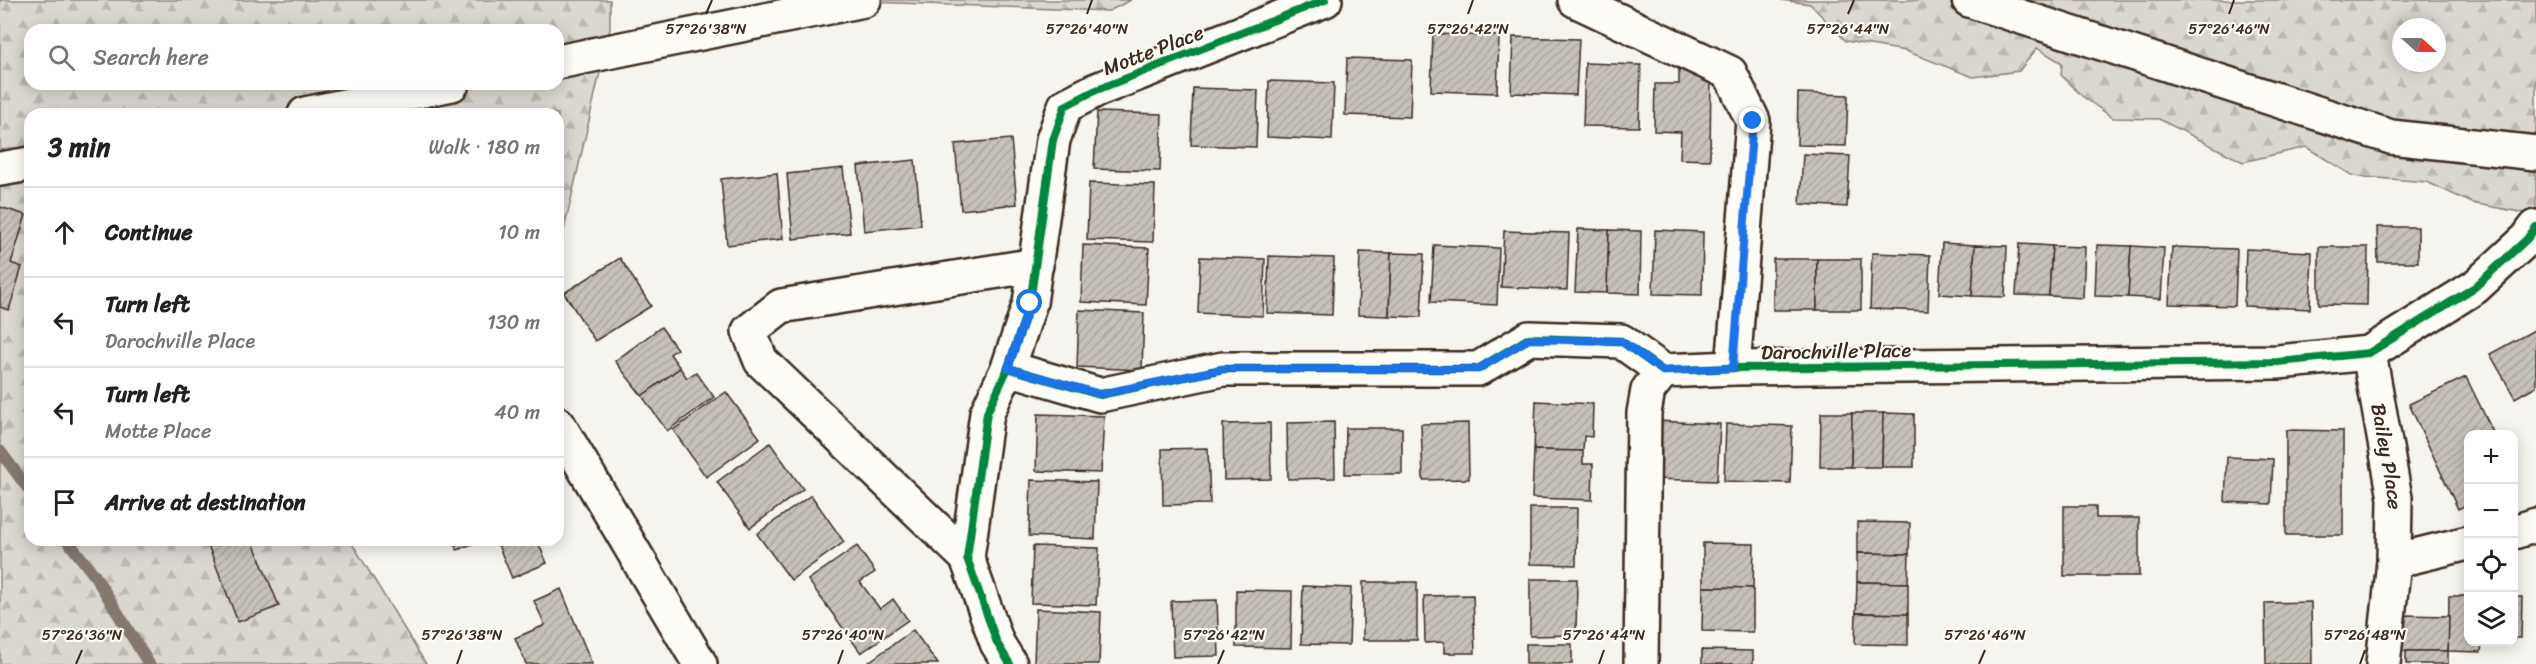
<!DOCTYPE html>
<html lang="en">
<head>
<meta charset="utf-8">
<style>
  :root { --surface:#fff; --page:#f6f6f6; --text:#202124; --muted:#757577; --line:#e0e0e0 }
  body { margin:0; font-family:Sriracha,sans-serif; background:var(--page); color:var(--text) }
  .controls { position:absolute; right:18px; bottom:18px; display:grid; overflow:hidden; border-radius:12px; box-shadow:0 3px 15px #0003 }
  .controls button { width:54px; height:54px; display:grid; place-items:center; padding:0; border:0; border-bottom:2px solid var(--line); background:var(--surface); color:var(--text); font:30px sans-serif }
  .compass { position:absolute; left:2392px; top:18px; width:54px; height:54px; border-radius:50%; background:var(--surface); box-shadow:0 3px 15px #0003; rotate:111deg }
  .stop { position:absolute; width:18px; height:18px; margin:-14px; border:4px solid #1a73e8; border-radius:50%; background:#fff }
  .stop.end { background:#1a73e8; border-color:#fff; box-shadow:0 2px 6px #0008 }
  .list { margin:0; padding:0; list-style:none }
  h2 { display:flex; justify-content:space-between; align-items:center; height:78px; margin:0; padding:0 24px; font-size:26px }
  h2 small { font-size:20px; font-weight:400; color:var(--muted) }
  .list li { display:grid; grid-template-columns:39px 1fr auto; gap:18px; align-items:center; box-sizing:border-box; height:90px; padding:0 24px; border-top:2px solid var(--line) }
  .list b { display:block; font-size:22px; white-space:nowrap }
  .list p { margin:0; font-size:20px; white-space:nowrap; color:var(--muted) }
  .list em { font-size:20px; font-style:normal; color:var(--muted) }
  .icon { flex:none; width:33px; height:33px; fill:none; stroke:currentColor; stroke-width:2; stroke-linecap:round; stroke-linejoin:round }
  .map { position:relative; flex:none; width:2536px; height:664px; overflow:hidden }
  .search { position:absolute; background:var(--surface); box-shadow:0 3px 15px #0003; left:24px; top:24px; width:540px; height:66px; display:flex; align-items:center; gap:15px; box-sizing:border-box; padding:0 21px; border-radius:18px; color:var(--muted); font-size:22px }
  .panel { position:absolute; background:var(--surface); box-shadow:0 3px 15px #0003; left:24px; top:108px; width:540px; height:438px; border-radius:18px }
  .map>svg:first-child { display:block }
</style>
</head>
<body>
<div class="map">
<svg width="2536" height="664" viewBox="0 0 2536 664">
  <defs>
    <pattern id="forest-firs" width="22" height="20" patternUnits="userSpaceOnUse" patternTransform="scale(1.5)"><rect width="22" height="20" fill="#dad6d0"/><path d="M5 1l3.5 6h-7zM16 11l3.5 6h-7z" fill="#bcb8b2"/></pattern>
    <pattern id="building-hatch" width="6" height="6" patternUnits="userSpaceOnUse" patternTransform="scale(1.5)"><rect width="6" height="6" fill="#c7c1bb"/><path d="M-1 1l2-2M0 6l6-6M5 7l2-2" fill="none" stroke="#aca6a0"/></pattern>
  </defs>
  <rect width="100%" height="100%" fill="#f5f4ee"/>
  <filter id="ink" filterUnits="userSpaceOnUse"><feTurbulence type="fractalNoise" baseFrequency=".0167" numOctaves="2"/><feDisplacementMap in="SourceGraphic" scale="12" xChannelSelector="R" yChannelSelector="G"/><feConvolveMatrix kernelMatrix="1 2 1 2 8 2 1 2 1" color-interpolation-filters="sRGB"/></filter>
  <g filter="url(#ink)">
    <!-- forest -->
    <g fill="url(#forest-firs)" stroke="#8a8077" stroke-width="1.5" fill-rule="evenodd">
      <path d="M0 0H610V29L558 256V114H30V540H350L426 664H0ZM30 30H558V84H30Z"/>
      <path d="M816 0H1131L1109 11Z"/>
      <path d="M1781 0H2536V215L2472 203 2427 182 2353 176 2306 147 2243 162 2159 119 2113 118 2082 96 2061 75 2062 63 2037 48 2019 71 1973 77 1906 51 1846 41 1810 4ZM2401 27H2437V63H2401Z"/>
    </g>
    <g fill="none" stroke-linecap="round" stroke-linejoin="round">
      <!-- stream -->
      <g stroke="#84786e" stroke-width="12">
        <path d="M0 451 30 491"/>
        <path d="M67 540 95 576 149 664"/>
      </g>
    </g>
    <!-- building -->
    <g fill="url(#building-hatch)" stroke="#3b2a1e" stroke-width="1.5">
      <path d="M1433 34 1499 36 1497 93 1431 91Z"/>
      <path d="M1513 37 1579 39 1576 95 1511 93Z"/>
      <path d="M1347 58 1412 60 1410 117 1345 115Z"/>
      <path d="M1585 63 1641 65 1639 127 1583 126Z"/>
      <path d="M1679 70H1711L1710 160 1680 159 1681 132 1654 131 1655 84H1679Z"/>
      <path d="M1269 81 1334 83 1332 140 1267 137Z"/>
      <path d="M1193 88 1258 90 1256 147 1191 145Z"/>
      <path d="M1798 93 1848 95 1846 146 1797 145Z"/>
      <path d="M1097 112 1162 114 1160 171 1094 169Z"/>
      <path d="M1011 139 1017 204 961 210 955 144Z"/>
      <path d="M1803 154 1850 156 1847 207 1800 204Z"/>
      <path d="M915 160 921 225 864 231 858 166Z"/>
      <path d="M843 168 850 233 793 239 787 174Z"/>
      <path d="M777 173 783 239 727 245 721 179Z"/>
      <path d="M1089 183 1155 185 1153 242 1087 240Z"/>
      <path d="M0 207 26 215 11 263 22 267 9 310 0 307Z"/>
      <path d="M2377 227H2418V262H2378Z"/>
      <path d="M1578 229 1609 230 1607 293 1575 292Z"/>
      <path d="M1609 230 1641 231 1640 294 1607 293Z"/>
      <path d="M1655 230 1703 232 1702 295 1653 294Z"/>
      <path d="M1504 231 1569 233 1567 290 1501 287Z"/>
      <path d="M1942 243 1975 245 1972 296 1939 294Z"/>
      <path d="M2019 244 2052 246 2049 296 2016 295Z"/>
      <path d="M1083 245 1149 248 1146 305 1081 302Z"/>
      <path d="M1434 245 1499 248 1497 305 1431 302Z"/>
      <path d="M1975 245 2007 246 2005 297 1972 296Z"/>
      <path d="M2097 245 2131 246 2128 297 2095 296Z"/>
      <path d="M2052 246 2085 247 2083 298 2049 296Z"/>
      <path d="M2131 246 2164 248 2161 299 2128 297Z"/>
      <path d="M2172 247 2237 249 2235 306 2169 304Z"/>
      <path d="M2319 247H2368L2367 305 2319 304Z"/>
      <path d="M2246 249 2312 252 2310 309 2244 306Z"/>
      <path d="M1360 252 1391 253 1389 316 1358 315Z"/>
      <path d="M1391 253 1424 254 1421 317 1389 316Z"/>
      <path d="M1872 253 1930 255 1928 311 1870 309Z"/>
      <path d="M1269 256 1334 258 1332 315 1267 313Z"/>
      <path d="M1200 257 1265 259 1263 316 1198 313Z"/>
      <path d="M620 258 651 306 595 341 564 293Z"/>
      <rect x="1773" y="259" width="44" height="51"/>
      <rect x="1817" y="259" width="44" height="51"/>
      <path d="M1079 310 1144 313 1142 370 1077 367Z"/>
      <path d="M661 327 677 349 670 354 680 368 642 396 615 361Z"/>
      <path d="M2536 329V386L2515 398 2490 354Z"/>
      <path d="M680 368 687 378 696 372 714 397 667 431 642 396Z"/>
      <path d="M2466 377 2494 434H2468V504L2458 509 2409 404Z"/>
      <path d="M726 392 760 438 706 477 673 430Z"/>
      <path d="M1536 401 1593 404 1592 437 1584 436 1583 451 1534 450Z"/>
      <path d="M1821 413H1852L1851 467H1820Z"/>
      <path d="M1852 413H1883L1882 467H1851Z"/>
      <path d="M1883 413 1914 414V467H1882Z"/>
      <path d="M1038 414 1104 416 1101 473 1036 471Z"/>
      <path d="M1655 421 1720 424 1717 481 1652 479Z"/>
      <path d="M1334 422 1335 478 1288 479 1287 423Z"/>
      <path d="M1270 423 1271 479 1224 480 1223 424Z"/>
      <path d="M1468 423 1469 479 1423 480 1421 424Z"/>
      <path d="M1726 424 1792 426 1790 483 1724 481Z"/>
      <path d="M1346 428H1402V474H1345Z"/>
      <path d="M2286 430 2343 431V535H2286Z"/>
      <path d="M770 443 803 489 750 528 717 482Z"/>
      <path d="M1208 448 1210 504 1163 505 1162 449Z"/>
      <path d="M1534 450 1583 451V464H1593L1592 500 1532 498Z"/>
      <path d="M2227 457 2273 459 2271 504 2225 502Z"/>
      <path d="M1031 480 1097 482 1095 539 1029 536Z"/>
      <path d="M811 495 844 542 791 580 757 534Z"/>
      <path d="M2064 506H2096V518H2139V576H2064Z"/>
      <path d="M1530 508H1577L1576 565 1530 564Z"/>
      <path d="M1857 522 1910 523 1909 554 1857 553Z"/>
      <path d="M206 540H252L279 606 238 622Z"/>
      <path d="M452 540H482L457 550Z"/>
      <path d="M496 540H537L547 563 512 578Z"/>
      <path d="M1703 543 1754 544 1753 588 1703 587Z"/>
      <path d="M857 546 875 572 860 582 880 609 893 599 908 620 861 653 808 580Z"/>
      <path d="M1033 546 1099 548 1096 605 1031 603Z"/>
      <path d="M1857 553 1909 554 1908 583 1857 582Z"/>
      <path d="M1530 579H1577L1576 635 1530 636Z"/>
      <rect x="1363" y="582" width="54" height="58"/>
      <path d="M1857 582 1908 583V614L1856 613Z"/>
      <path d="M1303 586 1351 588 1349 645 1301 644Z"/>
      <path d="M1703 587 1753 588V632L1702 631Z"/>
      <path d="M561 589 592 664H526L515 638 545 625 534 601Z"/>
      <path d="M1236 590 1292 591 1291 648 1236 647Z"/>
      <path d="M1473 595 1475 653H1444V642L1425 643 1424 596Z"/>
      <path d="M2449 596H2468V642H2482L2481 652 2448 651Z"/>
      <path d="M2514 597H2522L2521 638H2514Z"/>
      <path d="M1217 600 1219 656 1173 657 1171 601Z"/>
      <path d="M2311 602 2312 664H2266L2265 603Z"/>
      <path d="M1036 609 1101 612 1099 664H1034Z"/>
      <path d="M1856 613 1908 614V645L1855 644Z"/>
      <path d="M2402 615 2449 616 2448 651H2400Z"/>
      <path d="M913 630 938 664H866Z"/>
      <rect x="1526" y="644" width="46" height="20"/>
      <path d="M1702 650 1753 651V664H1702Z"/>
      <rect x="2406" y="651" width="42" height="13"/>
    </g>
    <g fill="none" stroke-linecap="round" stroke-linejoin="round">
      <!-- minor casing -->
      <g stroke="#3b2a1e" stroke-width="38">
        <g id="minor">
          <path d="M1575 0 1730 73 1753 121 1733 368"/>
          <path d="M1969 0 2391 137 2536 153"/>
          <path d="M558 62 864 0"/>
          <path d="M305 114 452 84"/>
          <path d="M0 169 30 164"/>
          <path id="s1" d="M2369 353 2395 498 2394 561 2383 664"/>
          <path d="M1008 368 1100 395 1223 369H1478L1529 338 1621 341 1663 371 1733 368 2278 362 2369 353 2475 287 2527 239 2536 227"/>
          <path d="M558 424 700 664"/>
          <path d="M2514 532 2536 525"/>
          <path d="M967 558 761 361 749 331 781 306 1036 265"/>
          <path d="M2394 561 2468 543"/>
          <path d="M1010 664 997 643 967 558 987 413 1008 368 1030 303 1053 140 1065 106 1094 91 1325 0"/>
          <path d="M1641 664 1644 413 1648 390 1663 371"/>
        </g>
      </g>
      <!-- minor -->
      <use href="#minor" stroke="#fdfcf7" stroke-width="33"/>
      <!-- cycleway casing -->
      <g stroke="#fdfcf7" stroke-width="11">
        <g id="cycleway">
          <path d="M1008 368 1100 395 1223 369H1478L1529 338 1621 341 1663 371 1733 368 2278 362 2369 353 2475 287 2527 239 2536 227"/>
          <path d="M1010 664 997 643 967 558 987 413 1008 368 1030 303 1053 140 1065 106 1094 91 1325 0"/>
        </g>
      </g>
      <!-- cycleway -->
      <use href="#cycleway" stroke="#00873e" stroke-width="8"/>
    </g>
  </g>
  <g fill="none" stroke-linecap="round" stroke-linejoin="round" filter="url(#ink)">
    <!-- route -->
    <path stroke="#1a73e8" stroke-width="8" d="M1030 303 1008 368 1100 394 1223 369H1478L1529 339 1621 341 1663 371 1733 368 1753 121"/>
  </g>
  <!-- ticks -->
  <path fill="none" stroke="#3b2a1e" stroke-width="2" d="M706 14 712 0M1087 14 1092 0M1468 14 1473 0M1848 14 1854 0M2229 14 2234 0M76 664 82 650M457 664 462 650M838 664 843 650M1218 664 1224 650M1599 664 1604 650M1979 664 1985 650M2360 664 2365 650"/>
  <g text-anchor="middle" stroke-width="4.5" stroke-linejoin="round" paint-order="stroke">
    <!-- street labels -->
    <g font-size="20" fill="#3b2a1e" stroke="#fdfcf7">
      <text transform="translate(1153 50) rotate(-21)" y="7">Motte Place</text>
      <text transform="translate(1836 351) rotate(-1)" y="7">Darochville Place</text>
      <text dy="7" stroke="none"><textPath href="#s1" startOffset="105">Bailey Place</textPath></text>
    </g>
  </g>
  <g font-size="15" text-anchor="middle" fill="#3b2a1e" stroke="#fdfcf7" stroke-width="4.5" stroke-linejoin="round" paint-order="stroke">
    <text x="706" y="34">57°26'38"N</text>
    <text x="1087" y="34">57°26'40"N</text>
    <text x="1468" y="34">57°26'42"N</text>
    <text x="1848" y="34">57°26'44"N</text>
    <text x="2229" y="34">57°26'46"N</text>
    <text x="82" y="640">57°26'36"N</text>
    <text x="462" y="640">57°26'38"N</text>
    <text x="843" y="640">57°26'40"N</text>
    <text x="1224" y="640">57°26'42"N</text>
    <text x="1604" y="640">57°26'44"N</text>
    <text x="1985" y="640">57°26'46"N</text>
    <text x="2365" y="640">57°26'48"N</text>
  </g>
</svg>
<div class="controls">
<button>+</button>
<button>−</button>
<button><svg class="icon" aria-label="locate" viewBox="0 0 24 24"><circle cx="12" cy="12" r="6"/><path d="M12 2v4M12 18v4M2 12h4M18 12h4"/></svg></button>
<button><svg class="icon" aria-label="layers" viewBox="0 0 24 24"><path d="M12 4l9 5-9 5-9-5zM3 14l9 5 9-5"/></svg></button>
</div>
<svg class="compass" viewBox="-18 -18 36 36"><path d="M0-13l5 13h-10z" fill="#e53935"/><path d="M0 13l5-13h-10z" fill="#757577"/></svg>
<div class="stop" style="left:1030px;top:303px"></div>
<div class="stop end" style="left:1753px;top:121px"></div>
<div class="search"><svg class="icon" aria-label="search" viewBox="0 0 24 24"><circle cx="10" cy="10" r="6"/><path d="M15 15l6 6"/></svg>Search here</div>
<section class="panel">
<h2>3 min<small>Walk · 180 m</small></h2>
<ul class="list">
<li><svg class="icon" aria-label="ahead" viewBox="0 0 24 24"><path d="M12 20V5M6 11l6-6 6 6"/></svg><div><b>Continue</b></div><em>10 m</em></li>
<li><svg class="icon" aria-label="left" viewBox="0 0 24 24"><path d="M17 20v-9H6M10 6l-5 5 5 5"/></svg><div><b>Turn left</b><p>Darochville Place</p></div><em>130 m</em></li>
<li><svg class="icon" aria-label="left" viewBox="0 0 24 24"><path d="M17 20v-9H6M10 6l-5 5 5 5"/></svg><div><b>Turn left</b><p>Motte Place</p></div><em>40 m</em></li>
<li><svg class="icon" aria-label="arrive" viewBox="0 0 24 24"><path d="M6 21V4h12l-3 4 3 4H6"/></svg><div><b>Arrive at destination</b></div></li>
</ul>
</section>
</div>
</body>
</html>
